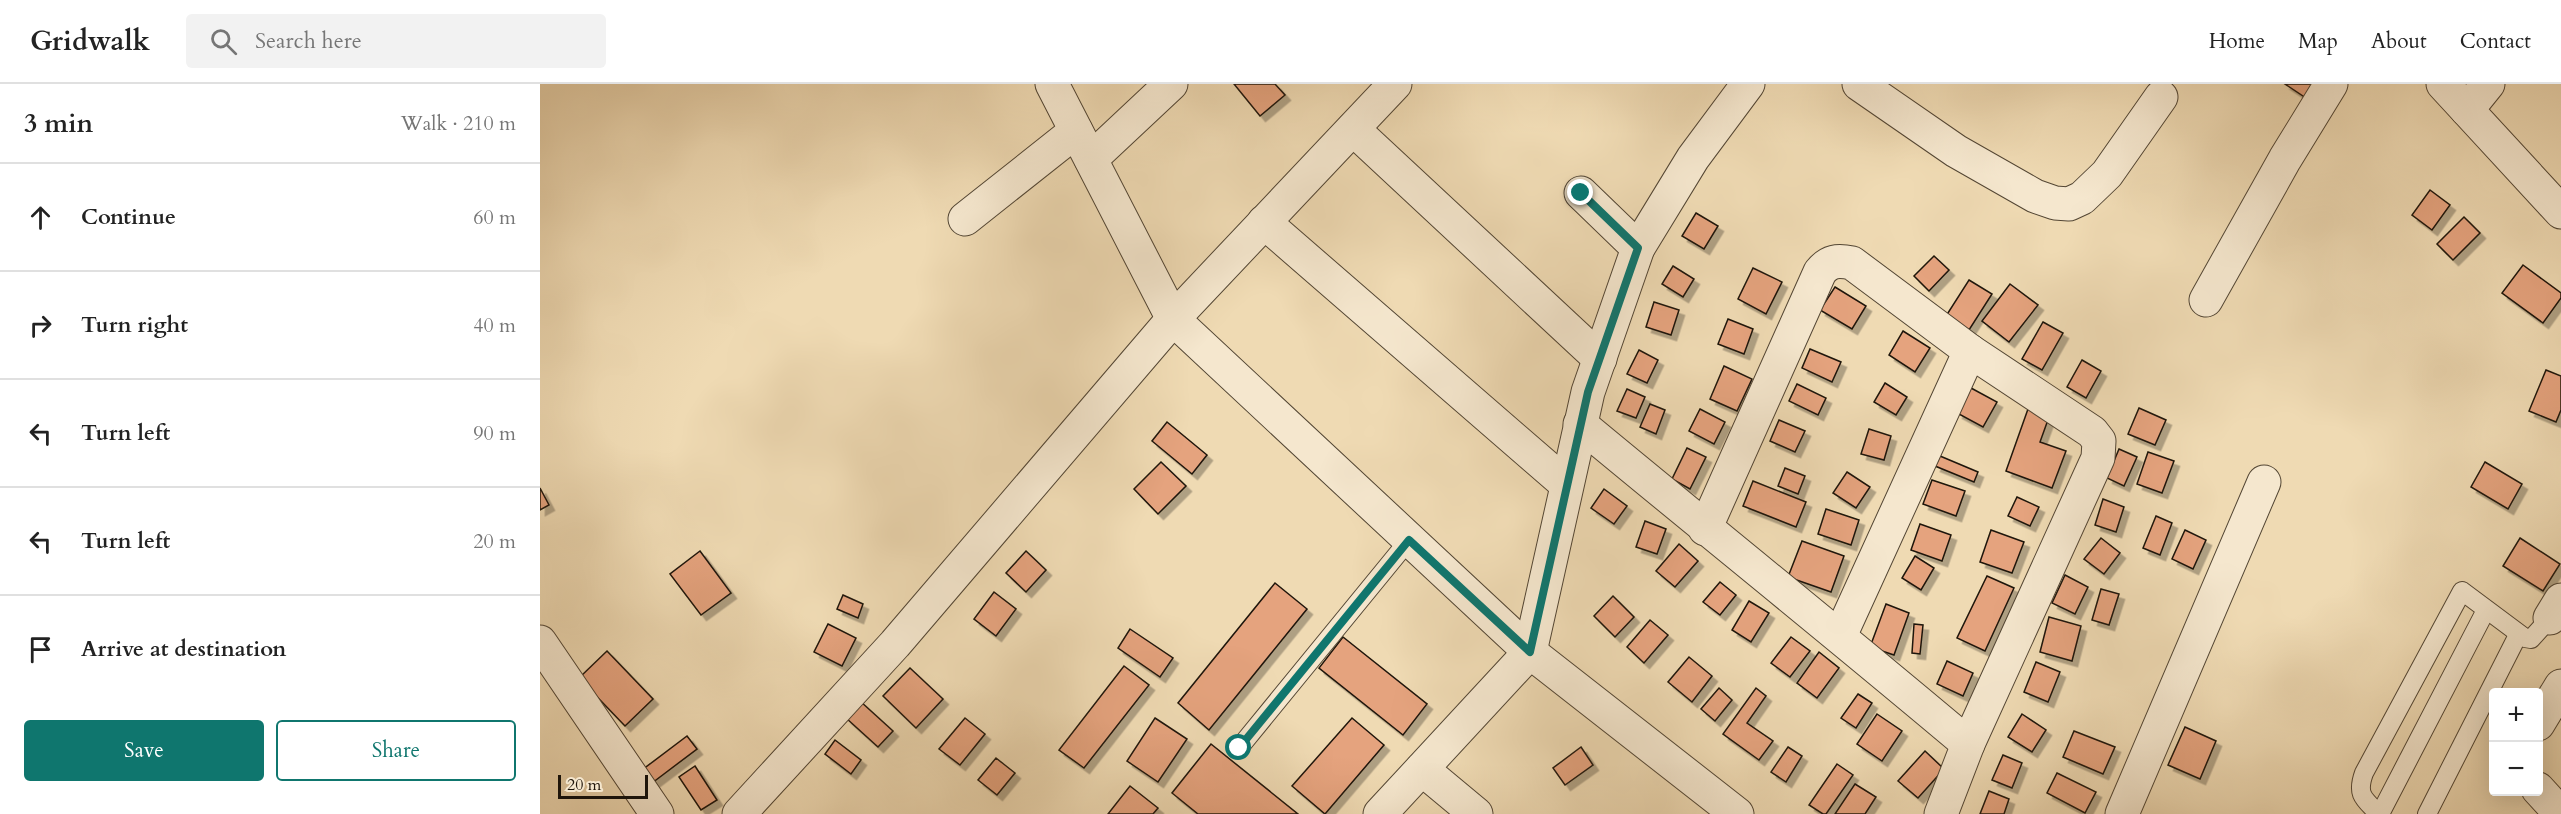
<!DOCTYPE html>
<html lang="en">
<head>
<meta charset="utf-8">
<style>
  :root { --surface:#fff; --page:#f2f2f2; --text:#222; --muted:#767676; --line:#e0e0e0; --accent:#0f766e }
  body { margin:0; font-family:Cardo,serif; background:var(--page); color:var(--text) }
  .controls { position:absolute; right:18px; bottom:18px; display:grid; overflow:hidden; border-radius:6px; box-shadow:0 6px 24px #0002 }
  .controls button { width:54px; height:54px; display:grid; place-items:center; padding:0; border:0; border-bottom:2px solid var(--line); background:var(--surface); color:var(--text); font:30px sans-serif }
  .scale { position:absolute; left:18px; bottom:15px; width:90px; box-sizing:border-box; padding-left:6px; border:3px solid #1f150a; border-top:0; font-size:16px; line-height:21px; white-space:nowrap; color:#1f150a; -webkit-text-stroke:4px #f5e7ce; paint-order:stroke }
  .stop { position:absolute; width:18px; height:18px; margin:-14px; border:4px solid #0f766e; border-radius:50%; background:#fff }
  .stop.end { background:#0f766e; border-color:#fff; box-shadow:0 2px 6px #0008 }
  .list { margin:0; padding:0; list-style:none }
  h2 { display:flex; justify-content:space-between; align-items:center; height:78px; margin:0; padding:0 24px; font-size:26px }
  h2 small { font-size:20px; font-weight:400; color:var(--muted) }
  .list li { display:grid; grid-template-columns:39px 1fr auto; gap:18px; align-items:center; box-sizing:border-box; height:108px; padding:0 24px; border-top:2px solid var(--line) }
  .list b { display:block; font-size:22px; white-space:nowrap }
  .list em { font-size:20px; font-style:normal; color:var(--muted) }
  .actions { display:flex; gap:12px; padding:18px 24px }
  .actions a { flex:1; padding:14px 0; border:2px solid var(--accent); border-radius:6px; text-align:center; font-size:21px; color:var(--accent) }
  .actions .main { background:var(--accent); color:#fff }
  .icon { flex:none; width:33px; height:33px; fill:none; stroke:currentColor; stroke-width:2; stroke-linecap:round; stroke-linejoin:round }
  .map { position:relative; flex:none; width:2021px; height:730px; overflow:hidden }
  header { display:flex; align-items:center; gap:36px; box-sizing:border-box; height:84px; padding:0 30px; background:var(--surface); border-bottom:2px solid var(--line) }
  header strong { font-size:28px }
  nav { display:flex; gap:33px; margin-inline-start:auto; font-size:21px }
  .search { width:420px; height:54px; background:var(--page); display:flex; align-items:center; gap:15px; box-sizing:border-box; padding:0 21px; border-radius:6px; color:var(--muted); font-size:22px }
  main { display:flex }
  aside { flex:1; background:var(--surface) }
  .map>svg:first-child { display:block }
</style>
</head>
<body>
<header>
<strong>Gridwalk</strong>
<div class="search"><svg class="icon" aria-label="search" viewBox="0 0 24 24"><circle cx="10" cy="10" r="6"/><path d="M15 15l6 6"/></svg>Search here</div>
<nav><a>Home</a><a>Map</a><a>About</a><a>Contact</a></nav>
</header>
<main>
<aside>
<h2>3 min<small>Walk · 210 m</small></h2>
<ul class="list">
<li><svg class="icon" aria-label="ahead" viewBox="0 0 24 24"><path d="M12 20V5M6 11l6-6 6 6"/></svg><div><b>Continue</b></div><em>60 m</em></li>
<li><svg class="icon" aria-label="right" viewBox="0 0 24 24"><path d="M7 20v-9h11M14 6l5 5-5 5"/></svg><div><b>Turn right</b></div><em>40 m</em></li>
<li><svg class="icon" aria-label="left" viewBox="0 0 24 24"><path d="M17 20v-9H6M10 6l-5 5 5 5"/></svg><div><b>Turn left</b></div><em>90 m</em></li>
<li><svg class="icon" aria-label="left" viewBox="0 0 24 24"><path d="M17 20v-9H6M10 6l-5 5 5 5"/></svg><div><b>Turn left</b></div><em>20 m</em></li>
<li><svg class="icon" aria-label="arrive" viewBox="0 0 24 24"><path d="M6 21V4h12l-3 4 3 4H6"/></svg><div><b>Arrive at destination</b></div></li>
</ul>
<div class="actions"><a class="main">Save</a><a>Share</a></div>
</aside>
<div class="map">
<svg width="2021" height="730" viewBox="0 0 2021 730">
  <defs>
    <filter id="shadow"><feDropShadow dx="5.5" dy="5.5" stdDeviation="0" flood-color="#0004"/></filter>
  </defs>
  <rect width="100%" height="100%" fill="#efdab3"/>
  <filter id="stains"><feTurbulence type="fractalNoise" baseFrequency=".00333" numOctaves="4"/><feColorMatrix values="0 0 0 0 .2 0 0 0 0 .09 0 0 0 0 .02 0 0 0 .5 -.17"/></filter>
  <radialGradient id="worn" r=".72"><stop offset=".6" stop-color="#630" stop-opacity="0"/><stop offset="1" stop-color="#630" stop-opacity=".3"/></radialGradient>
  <!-- building -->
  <g fill="#e5a37e" stroke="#1f150a" stroke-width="1.5" filter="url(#shadow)">
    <path d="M694 0H735L745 11 720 32Z"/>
    <path d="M1745 0H1775L1766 14Z"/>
    <path d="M1890 106 1910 121 1892 146 1872 131Z"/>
    <path d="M1156 129 1178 142 1164 165 1142 152Z"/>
    <path d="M1924 133 1940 149 1913 176 1897 160Z"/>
    <path d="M1394 172 1409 186 1389 207 1374 192Z"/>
    <path d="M1983 181 2021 209V214L2003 239 1962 209Z"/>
    <path d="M1133 182 1154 195 1143 213 1122 200Z"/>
    <path d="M1213 184 1242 198 1226 230 1198 215Z"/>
    <path d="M1429 196 1452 210 1429 246 1406 232Z"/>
    <path d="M1470 200 1498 221 1469 258 1442 237Z"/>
    <path d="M1295 203 1326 222 1312 245 1280 226Z"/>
    <path d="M1114 218 1139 226 1131 251 1106 243Z"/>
    <path d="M1188 235 1213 245 1204 270 1178 260Z"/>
    <path d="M1503 238 1523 249 1502 286 1482 275Z"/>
    <path d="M1363 247 1390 264 1375 288 1349 271Z"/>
    <path d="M1270 265 1301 278 1292 298 1262 284Z"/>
    <path d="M1099 266 1118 276 1107 299 1087 290Z"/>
    <path d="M1542 276 1561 287 1546 314 1527 303Z"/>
    <path d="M1184 282 1212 295 1197 327 1170 315Z"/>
    <path d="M2006 286 2021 292V326L2016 338 1989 327Z"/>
    <path d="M1345 299 1367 313 1356 331 1334 318Z"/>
    <path d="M1257 300 1286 314 1278 331 1249 317Z"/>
    <path d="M1431 304 1457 318 1443 343 1417 329Z"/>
    <path d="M1087 305 1105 313 1096 334 1077 327Z"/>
    <path d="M1110 320 1125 326 1116 350 1100 343Z"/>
    <path d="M1599 324 1626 336 1615 361 1588 350Z"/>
    <path d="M1160 325 1185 338 1174 360 1149 347Z"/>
    <path d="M1488 325 1509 333 1500 358 1526 367 1512 404 1466 387Z"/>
    <path d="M1239 336 1265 347 1255 368 1230 357Z"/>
    <path d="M627 338 667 371 652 390 612 357Z"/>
    <path d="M1329 345 1351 352 1344 376 1321 370Z"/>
    <path d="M1147 364 1166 373 1150 405 1132 395Z"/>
    <path d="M1579 365 1597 373 1584 402 1567 394Z"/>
    <path d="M1608 368 1634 377 1622 409 1597 400Z"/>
    <path d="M1400 372 1438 388 1434 398 1395 382Z"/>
    <path d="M621 378 646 402 618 430 594 405Z"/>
    <path d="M1945 378 1982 400 1968 425 1931 403Z"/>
    <path d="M1245 384 1265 392 1258 410 1238 402Z"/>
    <path d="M1307 388 1330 403 1316 424 1293 409Z"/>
    <path d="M1392 396 1425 407 1416 432 1383 420Z"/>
    <path d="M1213 397 1266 418 1256 443 1203 422Z"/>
    <path d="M0 404 9 421 0 426Z"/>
    <path d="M1064 405 1087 422 1074 440 1051 424Z"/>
    <path d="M1477 413 1499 423 1490 442 1468 432Z"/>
    <path d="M1563 415 1584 423 1576 448 1555 441Z"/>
    <path d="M1286 425 1319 436 1311 461 1278 450Z"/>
    <path d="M1616 432 1632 439 1620 471 1603 464Z"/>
    <path d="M1105 437 1126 445 1117 470 1096 463Z"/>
    <path d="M1380 440 1411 451 1402 477 1371 466Z"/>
    <path d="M1451 446 1484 458 1472 489 1440 478Z"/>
    <path d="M1645 446 1666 456 1653 485 1632 475Z"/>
    <path d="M1561 454 1580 469 1564 490 1544 475Z"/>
    <path d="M1980 454 2020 480 2003 507 1963 482Z"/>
    <path d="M1262 457 1304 472 1291 508 1248 493Z"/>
    <path d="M1139 460 1158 477 1135 503 1116 487Z"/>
    <path d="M160 467 191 509 161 531 130 490Z"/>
    <path d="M486 467 506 486 486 508 466 489Z"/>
    <path d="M1375 472 1394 484 1381 506 1362 494Z"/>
    <path d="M1525 491 1548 503 1535 530 1512 519Z"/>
    <path d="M1447 492 1474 504 1445 567 1417 554Z"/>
    <path d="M1180 498 1196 511 1180 531 1163 518Z"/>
    <path d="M735 499 767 525 669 646 638 619Z"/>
    <path d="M1561 505 1579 510 1569 541 1552 536Z"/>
    <path d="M454 508 476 525 456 552 434 535Z"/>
    <path d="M303 511 323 520 318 534 297 525Z"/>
    <path d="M1073 512 1094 533 1075 553 1054 532Z"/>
    <path d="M1209 517 1229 529 1211 558 1192 546Z"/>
    <path d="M1346 520 1369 529 1354 571 1330 563Z"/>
    <path d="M1509 533 1541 542 1532 577 1500 568Z"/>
    <path d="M1110 536 1128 551 1104 579 1087 563Z"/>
    <path d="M288 540 316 554 302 582 274 568Z"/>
    <path d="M1374 540 1383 541 1380 570 1372 569Z"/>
    <path d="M590 545 633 574 620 593 578 564Z"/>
    <path d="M803 553 887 620 863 651 779 584Z"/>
    <path d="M1251 553 1270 567 1250 593 1231 579Z"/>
    <path d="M67 567 113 615 85 642 39 594Z"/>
    <path d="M1279 568 1299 584 1277 614 1257 599Z"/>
    <path d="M1149 573 1172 592 1152 618 1128 598Z"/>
    <path d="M1407 577 1433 589 1423 612 1397 600Z"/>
    <path d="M1496 578 1520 588 1508 618 1484 608Z"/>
    <path d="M584 582 609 601 544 684 519 666Z"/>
    <path d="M370 584 403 615 376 644 343 612Z"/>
    <path d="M1179 604 1192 616 1175 637 1161 625Z"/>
    <path d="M1216 604 1226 612 1207 639 1233 657 1219 676 1183 650Z"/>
    <path d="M1318 610 1332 619 1316 644 1301 634Z"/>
    <path d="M320 617 353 647 338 663 306 634Z"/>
    <path d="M1337 630 1362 647 1342 677 1317 660Z"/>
    <path d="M1482 630 1506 646 1492 668 1468 653Z"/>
    <path d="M425 634 445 650 420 681 399 665Z"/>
    <path d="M615 634 647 655 618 698 587 677Z"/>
    <path d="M812 634 844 661 785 730 752 702Z"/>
    <path d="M1645 643 1676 657 1660 695 1628 681Z"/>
    <path d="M1534 647 1575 663 1563 690 1523 673Z"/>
    <path d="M147 652 157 665 112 699 102 686Z"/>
    <path d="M295 656 321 676 311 690 285 670Z"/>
    <path d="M671 660 758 730H658L632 709Z"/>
    <path d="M1041 663 1053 681 1025 701 1013 684Z"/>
    <path d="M1248 663 1262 672 1246 698 1231 688Z"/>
    <path d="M1385 667 1404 685 1378 714 1358 697Z"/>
    <path d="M1463 671 1482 679 1472 704 1452 696Z"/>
    <path d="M456 674 475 689 457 711 438 696Z"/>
    <path d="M1297 680 1313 691 1286 730H1283L1269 721Z"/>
    <path d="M155 682 177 716 161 726 139 693Z"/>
    <path d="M1517 689 1556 708 1545 729 1507 709Z"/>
    <path d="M1315 700 1336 713 1325 730H1295Z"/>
    <path d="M590 702 618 724 613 730H568Z"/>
    <path d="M1449 707 1469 715 1464 730H1440Z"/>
  </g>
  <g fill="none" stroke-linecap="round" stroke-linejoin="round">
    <!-- lane casing -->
    <g stroke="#534634" stroke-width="20">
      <g id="lane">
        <path d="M699 664 869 456"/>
        <path d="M1839 730C1824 715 1816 711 1824 689L1922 507 1985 554 1991 555 2010 534"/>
        <path d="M1840 730 1946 526"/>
        <path d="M1887 730 1978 551"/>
      </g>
    </g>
    <!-- street casing -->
    <g stroke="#534634" stroke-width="35">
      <g id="street">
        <path d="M512 0 633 235 990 568 1197 730"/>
        <path d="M1319 0 1416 67 1495 112 1515 119 1529 120 1542 114 1567 90 1621 13"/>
        <path d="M1903 0 2021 128"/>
        <path d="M1927 26 1948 0"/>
        <path d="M813 45 1060 275"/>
        <path d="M551 75 631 0"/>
        <path d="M1041 109 1098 164"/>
        <path d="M425 135 536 47"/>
        <path d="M724 138 1026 400"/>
        <path d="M1666 216 1745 75 1791 0"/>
        <path d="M1040 340C1169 447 1300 552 1428 660L1401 730"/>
        <path d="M1165 445 1280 188C1289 177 1297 176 1312 179L1430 267 1552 348 1559 357 1558 374 1428 660"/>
        <path d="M2010 534 2021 516"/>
        <path d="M1300 552 1430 267"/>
        <path d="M0 558 117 730"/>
        <path d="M1998 640 2021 602"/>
        <path d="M882 685 936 730"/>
        <path d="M1998 705 2021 730"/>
        <path d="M199 730 355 560 633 235 855 0"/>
        <path d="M840 730 990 568 1048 308 1098 164 1153 74 1208 0"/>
        <path d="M1582 730 1724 398"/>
      </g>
    </g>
    <!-- lane -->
    <use href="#lane" stroke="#f5e7ce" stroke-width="18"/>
    <!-- street -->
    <use href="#street" stroke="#f5e7ce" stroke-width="33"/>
  </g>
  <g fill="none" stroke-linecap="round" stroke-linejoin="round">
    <!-- route -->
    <path stroke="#0f766e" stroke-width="8" d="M699 664 869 456 990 568 1048 308 1098 164 1041 109"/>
  </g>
  <rect width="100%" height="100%" filter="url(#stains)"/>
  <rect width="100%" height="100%" fill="url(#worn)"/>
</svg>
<div class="controls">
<button>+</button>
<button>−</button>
</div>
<div class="scale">20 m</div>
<div class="stop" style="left:699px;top:664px"></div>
<div class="stop end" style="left:1041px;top:109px"></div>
</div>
</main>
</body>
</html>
